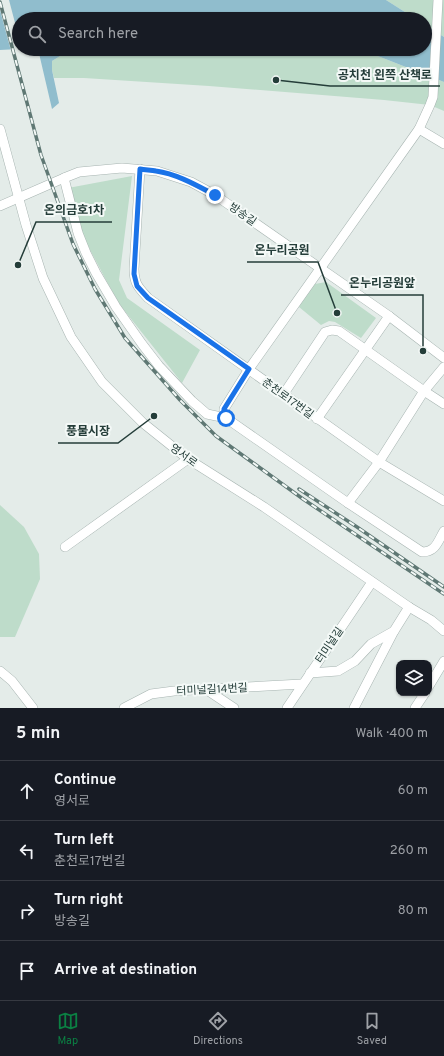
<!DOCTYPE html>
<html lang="en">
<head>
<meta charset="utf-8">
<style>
  :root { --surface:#171b24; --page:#20242c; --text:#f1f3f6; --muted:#9ea1a6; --line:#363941; --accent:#0b8043 }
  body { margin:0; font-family:Overpass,"Noto Sans KR",sans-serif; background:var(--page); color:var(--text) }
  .controls { position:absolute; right:12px; bottom:12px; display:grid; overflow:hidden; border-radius:8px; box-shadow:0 1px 3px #0004 }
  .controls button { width:36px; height:36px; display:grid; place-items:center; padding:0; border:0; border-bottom:1px solid var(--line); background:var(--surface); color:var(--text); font:20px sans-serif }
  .stop { position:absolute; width:12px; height:12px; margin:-9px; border:3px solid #1a73e8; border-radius:50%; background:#fff }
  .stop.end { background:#1a73e8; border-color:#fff; box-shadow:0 1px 4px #0008 }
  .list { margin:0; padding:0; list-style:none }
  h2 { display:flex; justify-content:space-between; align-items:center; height:52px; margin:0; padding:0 16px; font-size:17px }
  h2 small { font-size:13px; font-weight:400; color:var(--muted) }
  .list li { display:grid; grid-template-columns:26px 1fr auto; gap:12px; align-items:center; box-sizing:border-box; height:60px; padding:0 16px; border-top:1px solid var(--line) }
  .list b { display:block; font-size:15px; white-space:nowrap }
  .list p { margin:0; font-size:13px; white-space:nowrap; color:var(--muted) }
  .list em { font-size:13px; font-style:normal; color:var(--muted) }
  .icon { flex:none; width:22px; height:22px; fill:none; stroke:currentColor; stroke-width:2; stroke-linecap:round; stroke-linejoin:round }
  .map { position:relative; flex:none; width:444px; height:708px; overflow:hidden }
  .search { position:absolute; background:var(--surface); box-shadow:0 1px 3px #0004; left:12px; right:12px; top:12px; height:44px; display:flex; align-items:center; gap:10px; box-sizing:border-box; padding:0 14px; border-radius:22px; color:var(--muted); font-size:15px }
  .sheet { height:292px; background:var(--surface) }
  nav { display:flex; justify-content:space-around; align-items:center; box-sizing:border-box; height:56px; border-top:1px solid var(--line); background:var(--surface); font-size:11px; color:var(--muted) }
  nav a { display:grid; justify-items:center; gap:2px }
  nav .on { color:var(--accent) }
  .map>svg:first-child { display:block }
</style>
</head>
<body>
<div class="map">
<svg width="444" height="708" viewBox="0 0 444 708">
  <rect width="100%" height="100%" fill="#e4ece9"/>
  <!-- green -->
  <g fill="#bedcca">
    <path d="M386 0H444V37L425 25V19H416Z"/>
    <path d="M190 49H360L444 82V111L430 105 384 100 209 86 84 78H54L52 70V61L65 53Z"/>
    <path d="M132 176 119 280 127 298 200 350 182 383 120 305 106 280 87 244 73 212 68 188Z"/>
    <path d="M326 282 376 318 361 338 335 322 329 321 321 325 299 307 308 290 315 284Z"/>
    <path d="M0 505 24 527 39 554 40 579 15 637H0Z"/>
  </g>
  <!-- water -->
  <g fill="#90bdcd">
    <path d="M0 0H386L416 19H19V49L0 50Z"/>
    <path d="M425 25 444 37V82L360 49H425Z"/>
    <path d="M29 49H190L65 53 52 61V70L59 103 52 109 38 49Z"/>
  </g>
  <!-- pier -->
  <path fill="#e4ece9" d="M0 0H9L19 38V49H21L20 51H11L0 10Z"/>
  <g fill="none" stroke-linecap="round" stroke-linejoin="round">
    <!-- minor casing -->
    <g stroke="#a7b4b1" stroke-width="10">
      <g id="minor">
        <path d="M438 0 433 97 430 105 419 129 249 369 224 409V414L226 418 348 503 422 552C436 552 438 541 444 531"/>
        <path d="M0 129 26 225 43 278 71 337 102 382 143 423 188 459 264 507 409 607 431 620 444 631"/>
        <path d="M419 129 444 144"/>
        <path d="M140 169 134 269C134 284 139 288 148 298L379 462 444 501"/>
        <path d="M64 178 78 233 86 253 96 273 116 307 142 344 159 366 192 401 207 414 226 418"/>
        <path d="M0 206 64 178 79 172 122 168 157 171 191 182 215 195 389 316 444 358"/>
        <path d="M283 395 325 332 332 330 339 331 424 391 444 404"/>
        <path d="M317 419 389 316"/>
        <path d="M348 503 379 462 424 391 444 367"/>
        <path d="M65 547 188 459"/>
        <path d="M0 671 12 681 33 708"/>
        <path d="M310 673 338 671 355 661 371 644 394 631"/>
        <path d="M429 686 444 661"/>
        <path d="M207 690 234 708"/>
        <path d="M124 708 151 694 174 691 302 684"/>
        <path d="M287 708 372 582"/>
        <path d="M354 708 394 631 409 607"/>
        <path d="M415 708 425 693"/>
      </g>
    </g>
    <!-- minor -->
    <use href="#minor" stroke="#fff" stroke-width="9"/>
    <!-- rail casing -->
    <g stroke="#5f7874" stroke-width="3.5">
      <g id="rail">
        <path d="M0 2 41 155 73 244 95 289 125 338 180 400 216 436 303 499 444 594"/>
        <path d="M299 489 357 527 444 587"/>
      </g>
    </g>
    <!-- rail -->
    <use href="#rail" stroke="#f4f9f7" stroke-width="2" stroke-dasharray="6" stroke-linecap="butt"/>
  </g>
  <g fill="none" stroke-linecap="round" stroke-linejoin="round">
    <!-- route -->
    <path stroke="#1a73e8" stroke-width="5" d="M215 195C196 185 177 174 156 171 151 170 145 170 140 169L134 274 137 286 148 298 249 369 224 409V414L226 418"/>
  </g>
  <g text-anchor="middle" stroke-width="4" stroke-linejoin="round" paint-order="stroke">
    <!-- street labels -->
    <g font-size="11" fill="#243d39" stroke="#f4f9f7">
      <text transform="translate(243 214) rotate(35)" y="4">방송길</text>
      <text transform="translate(288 398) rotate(36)" y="4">춘천로17번길</text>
      <text transform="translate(184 455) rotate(36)" y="4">영서로</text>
      <text transform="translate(329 645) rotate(-56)" y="4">터미널길</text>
      <text transform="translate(212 689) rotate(-3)" y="4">터미널길14번길</text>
    </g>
  </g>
  <!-- callouts -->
  <path fill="none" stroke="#243d39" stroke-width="1.5" d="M276 80L330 86H440M18 265L36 222H112M337 313L318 262H247M423 351L423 295H341M154 416L118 443H58"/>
  <g fill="#243d39" stroke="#f4f9f7" stroke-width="1.5">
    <circle cx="276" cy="80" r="4"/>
    <circle cx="18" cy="265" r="4"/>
    <circle cx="337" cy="313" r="4"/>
    <circle cx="423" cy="351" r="4"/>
    <circle cx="154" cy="416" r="4"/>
  </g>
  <g font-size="12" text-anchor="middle" font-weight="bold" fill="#243d39" stroke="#f4f9f7" stroke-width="4" stroke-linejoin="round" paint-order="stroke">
    <text x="385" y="79">공치천 왼쪽 산책로</text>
    <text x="74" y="214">온의금호1차</text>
    <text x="282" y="254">온누리공원</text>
    <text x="382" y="287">온누리공원앞</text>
    <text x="88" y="435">풍물시장</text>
  </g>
</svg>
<div class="controls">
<button><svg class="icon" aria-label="layers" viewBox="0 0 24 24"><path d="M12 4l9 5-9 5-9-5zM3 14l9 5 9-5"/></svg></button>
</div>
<div class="stop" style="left:226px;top:418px"></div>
<div class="stop end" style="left:215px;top:195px"></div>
<div class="search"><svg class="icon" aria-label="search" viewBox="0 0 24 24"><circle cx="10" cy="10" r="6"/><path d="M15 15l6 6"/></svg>Search here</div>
</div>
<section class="sheet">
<h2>5 min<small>Walk · 400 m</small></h2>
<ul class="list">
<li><svg class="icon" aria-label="ahead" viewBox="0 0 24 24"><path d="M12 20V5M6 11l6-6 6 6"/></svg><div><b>Continue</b><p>영서로</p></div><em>60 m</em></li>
<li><svg class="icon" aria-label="left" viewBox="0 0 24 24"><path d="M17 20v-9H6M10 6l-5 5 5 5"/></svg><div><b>Turn left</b><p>춘천로17번길</p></div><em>260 m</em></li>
<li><svg class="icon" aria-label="right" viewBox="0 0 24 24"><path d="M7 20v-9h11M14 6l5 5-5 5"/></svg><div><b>Turn right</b><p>방송길</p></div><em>80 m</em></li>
<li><svg class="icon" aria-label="arrive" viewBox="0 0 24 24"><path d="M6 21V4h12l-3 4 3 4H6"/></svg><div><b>Arrive at destination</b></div></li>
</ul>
</section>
<nav>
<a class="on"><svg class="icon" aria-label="map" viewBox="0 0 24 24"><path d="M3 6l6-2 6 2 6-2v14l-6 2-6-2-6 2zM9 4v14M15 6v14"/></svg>Map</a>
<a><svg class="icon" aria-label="directions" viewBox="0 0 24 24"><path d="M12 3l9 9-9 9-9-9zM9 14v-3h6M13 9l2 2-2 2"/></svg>Directions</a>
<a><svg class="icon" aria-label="saved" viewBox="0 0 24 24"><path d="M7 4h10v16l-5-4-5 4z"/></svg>Saved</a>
</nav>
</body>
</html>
